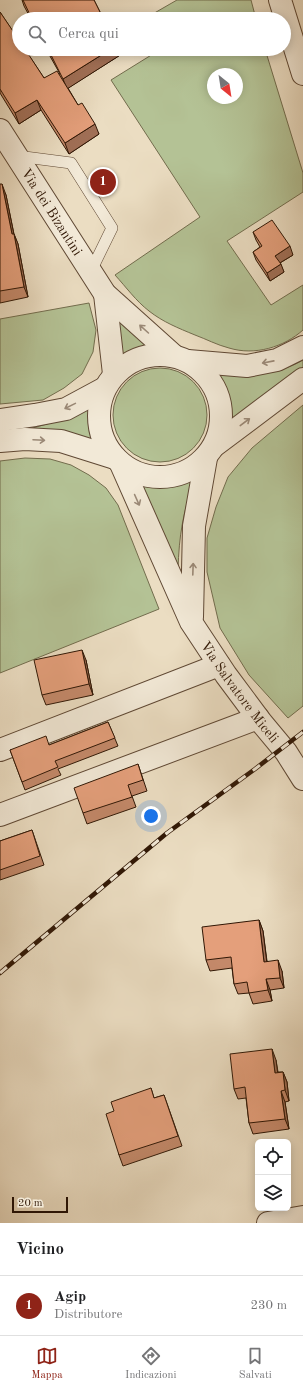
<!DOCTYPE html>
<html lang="it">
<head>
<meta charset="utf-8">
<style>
  :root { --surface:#fff; --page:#f6f6f6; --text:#202124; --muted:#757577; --line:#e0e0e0; --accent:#8f2418 }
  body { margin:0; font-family:"Old Standard TT",serif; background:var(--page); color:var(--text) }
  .controls { position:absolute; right:12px; bottom:12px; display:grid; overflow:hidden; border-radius:6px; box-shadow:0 2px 10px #0003 }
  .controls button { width:36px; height:36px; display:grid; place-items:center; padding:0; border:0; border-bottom:1px solid var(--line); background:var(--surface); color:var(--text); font:20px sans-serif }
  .compass { position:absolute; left:207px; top:68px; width:36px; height:36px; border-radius:50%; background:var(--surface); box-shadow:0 2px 10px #0003; rotate:150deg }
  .scale { position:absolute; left:12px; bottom:10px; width:56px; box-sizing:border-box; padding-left:4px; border:2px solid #301705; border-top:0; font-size:11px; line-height:14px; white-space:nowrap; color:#301705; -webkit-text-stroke:3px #f2e9d7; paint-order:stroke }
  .you { position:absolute; left:151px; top:816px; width:14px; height:14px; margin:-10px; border:3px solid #fff; border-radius:50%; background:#1a73e8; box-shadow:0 0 0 6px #1a73e833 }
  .badge { display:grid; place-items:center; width:26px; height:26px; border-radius:50%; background:var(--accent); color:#fff; font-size:13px; font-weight:700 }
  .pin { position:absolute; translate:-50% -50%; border:2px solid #fff; box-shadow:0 1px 4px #0006 }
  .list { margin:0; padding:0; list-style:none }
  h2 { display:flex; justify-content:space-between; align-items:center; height:52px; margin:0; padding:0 16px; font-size:17px }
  h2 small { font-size:13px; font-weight:400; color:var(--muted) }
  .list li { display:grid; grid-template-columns:26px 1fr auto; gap:12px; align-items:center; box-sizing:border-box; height:60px; padding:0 16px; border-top:1px solid var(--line) }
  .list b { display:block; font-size:15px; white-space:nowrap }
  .list p { margin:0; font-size:13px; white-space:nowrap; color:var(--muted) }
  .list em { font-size:13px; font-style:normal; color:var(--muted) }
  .icon { flex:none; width:22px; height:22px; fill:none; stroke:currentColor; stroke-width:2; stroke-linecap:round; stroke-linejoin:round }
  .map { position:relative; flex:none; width:303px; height:1223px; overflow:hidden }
  .search { position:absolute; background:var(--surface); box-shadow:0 2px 10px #0003; left:12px; right:12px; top:12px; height:44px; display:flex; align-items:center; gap:10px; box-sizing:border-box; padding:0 14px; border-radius:22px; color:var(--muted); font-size:15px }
  .sheet { height:112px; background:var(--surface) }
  nav { display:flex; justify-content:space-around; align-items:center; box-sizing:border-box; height:56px; border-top:1px solid var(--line); background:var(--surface); font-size:11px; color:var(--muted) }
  nav a { display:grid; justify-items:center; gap:2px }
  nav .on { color:var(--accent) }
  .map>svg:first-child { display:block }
</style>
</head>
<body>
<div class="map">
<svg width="303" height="1223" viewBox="0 0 303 1223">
  <rect width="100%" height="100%" fill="#ebddc2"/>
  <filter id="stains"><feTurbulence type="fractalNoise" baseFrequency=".005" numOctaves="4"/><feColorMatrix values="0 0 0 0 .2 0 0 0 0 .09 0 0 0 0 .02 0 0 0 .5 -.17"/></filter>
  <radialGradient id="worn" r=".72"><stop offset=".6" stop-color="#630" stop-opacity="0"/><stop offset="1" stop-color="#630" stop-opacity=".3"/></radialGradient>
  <!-- green -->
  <g fill="#b4c295" stroke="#726c4d" fill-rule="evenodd">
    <path d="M177 0H251L256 19H144Z"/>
    <path d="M161 49H265L303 173V192L227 241 271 305 303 285V330C284 347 255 356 229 348 217 345 206 339 195 335 178 328 163 322 149 311 136 301 126 287 115 275L200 217 111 80ZM213 74H237V98H213Z"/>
    <path d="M89 303 96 330 93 352 82 374 64 388 43 400 0 404V319Z"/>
    <path d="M122 321 153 346 143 348 121 359 119 322Z"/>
    <path d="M303 360V368L274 392 228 426C230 413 228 399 222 386 220 381 215 376 211 371 243 372 275 377 303 360Z"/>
    <circle cx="160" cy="415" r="47"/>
    <path d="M93 405C91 419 92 430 97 443L29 429 65 419Z"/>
    <path d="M303 405V706L288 718 249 675 220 628 207 572V538L216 507 228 477 252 448Z"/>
    <path d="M25 458 50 459 71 465 89 475 106 488 118 505 159 609 0 673V461Z"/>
    <path d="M192 477 194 480C183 513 179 535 178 570L139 484C144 482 148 484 154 485 168 486 180 482 192 477Z"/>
  </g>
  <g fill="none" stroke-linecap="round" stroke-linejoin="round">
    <!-- service casing -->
    <g stroke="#5f4834" stroke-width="12">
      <path id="service" d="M17 156 71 163 112 228 91 271"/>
    </g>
    <!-- minor casing -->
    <g stroke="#5f4834" stroke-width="24">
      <g id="minor">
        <path d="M280 0 303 74"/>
        <path d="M188 361 247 366 277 360 303 347"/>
        <path d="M214 446 303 379"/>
        <path d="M0 750 219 665"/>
        <path d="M0 815 258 718"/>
      </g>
    </g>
    <!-- tertiary casing -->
    <g stroke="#5f4834" stroke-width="24">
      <g id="tertiary">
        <path id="s1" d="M0 130 105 294 173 355"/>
        <path d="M105 294 114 374"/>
        <circle cx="160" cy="416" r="61"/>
        <path d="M0 420 35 415 66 409 105 388"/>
        <path d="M0 441 25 439 61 441 115 458"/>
        <path id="s2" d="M121 464 191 622 226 675 261 722 286 752 303 779"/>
        <path d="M192 617 194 526 206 458"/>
        <path d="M268 1223 303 1217"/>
      </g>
    </g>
    <!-- service -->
    <use href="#service" stroke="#f2e9d7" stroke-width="11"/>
    <!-- minor -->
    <use href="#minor" stroke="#f2e9d7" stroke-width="22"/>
    <!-- tertiary -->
    <use href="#tertiary" stroke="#f2e9d7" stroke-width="22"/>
    <!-- rail casing -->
    <g stroke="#301705" stroke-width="4.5">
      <path id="rail" d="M0 973 167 833 255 769 303 732"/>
    </g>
    <!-- rail -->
    <use href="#rail" stroke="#f2e9d7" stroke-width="3" stroke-dasharray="9" stroke-linecap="butt"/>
  </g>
  <!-- wall -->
  <g fill="#c4896a" stroke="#301705">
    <path d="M22 0H94L103 18 107 19H31L24 6Z"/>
    <path d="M0 12 44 78 60 74 46 49H124L125 52 68 88 78 105 99 134 69 154 41 110 19 124 0 93Z"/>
    <path d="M0 184 6 195 14 234 18 244 28 297 0 303Z"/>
    <path d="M253 232 293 255 280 263 284 272 270 281 256 260 253 252 260 247 256 240Z"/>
    <path d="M86 660 93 695 46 705 42 695Z"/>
    <path d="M108 722 118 746 58 769 61 775 25 790 10 750 49 745Z"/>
    <path d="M138 764 147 791 132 796 136 807 87 824 83 813Z"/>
    <path d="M32 830 44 865 0 880V841Z"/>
    <path d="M259 920 263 931 267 961 282 971 284 988 270 990 272 1001 253 1004 249 993 238 994 234 984 232 968 210 971 206 960Z"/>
    <path d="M276 1060 278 1072H283L287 1082 289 1101 285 1102 289 1129 253 1134 249 1123 246 1098 238 1099 234 1089Z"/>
    <path d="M151 1088 154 1098 164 1095 182 1146 123 1166 119 1155 114 1111Z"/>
  </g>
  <!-- shaded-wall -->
  <g fill="#a06f56" stroke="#301705">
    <path d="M111 49H124L125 52 67 89 63 79Z"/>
    <path d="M37 100 41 110 19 124 15 113Z"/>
    <path d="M95 124 99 134 69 154 65 143Z"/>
    <path d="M2 184 6 195 16 245 12 234Z"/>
    <path d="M14 234 18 244 28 297 24 287Z"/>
    <path d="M290 246 293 255 278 264 275 256Z"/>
    <path d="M281 264 284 272 270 281 267 273Z"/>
    <path d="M82 650 86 660 93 695 89 684Z"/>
    <path d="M259 920 263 931 268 972 264 962Z"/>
    <path d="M278 960 282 971 284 988 280 978Z"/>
    <path d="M266 979 270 990 272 1001 268 990Z"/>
    <path d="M272 1049 276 1060 279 1083 275 1073Z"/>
    <path d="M283 1072 287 1082 289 1101 285 1090Z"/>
    <path d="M281 1091 285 1102 289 1129 285 1119Z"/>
  </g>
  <!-- building -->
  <g fill="#e49f7b" stroke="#301705">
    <path d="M23 0H94L103 18 106 17 107 19H32Z"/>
    <path d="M0 12 19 40V49H25L44 78 57 71 78 105 82 103 95 124 65 143 37 100 15 113 0 89Z"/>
    <path d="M48 49H111L63 79Z"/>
    <path d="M0 184H2L12 234H14L24 287 0 291Z"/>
    <path d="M272 220 290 246 275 256 281 264 267 273 253 252 262 246 253 232Z"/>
    <path d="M82 650 89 684 42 695 34 660Z"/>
    <path d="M108 722 115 738 55 761 58 767 22 782 10 750 46 736 49 745Z"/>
    <path d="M138 764 143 780 128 785 132 797 83 813 74 788Z"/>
    <path d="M32 830 40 856 0 870V841Z"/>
    <path d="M259 920 264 962 278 960 280 978 266 979 268 990 249 993 247 982 234 984 231 957 206 960 202 927Z"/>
    <path d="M272 1049 275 1073 283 1072 285 1090 281 1091 285 1119 249 1123 245 1087 234 1089 230 1054Z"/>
    <path d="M151 1088 154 1098 164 1095 178 1136 119 1155 106 1114 114 1111 111 1102Z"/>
  </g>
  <!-- one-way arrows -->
  <defs><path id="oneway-shaft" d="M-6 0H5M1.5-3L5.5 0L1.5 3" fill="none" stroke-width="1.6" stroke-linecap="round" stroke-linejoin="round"/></defs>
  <g stroke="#9b8a78">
    <use href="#oneway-shaft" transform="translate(144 329) rotate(-138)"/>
    <use href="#oneway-shaft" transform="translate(268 362) rotate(169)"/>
    <use href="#oneway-shaft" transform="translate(70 406) rotate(154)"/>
    <use href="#oneway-shaft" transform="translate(245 422) rotate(-37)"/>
    <use href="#oneway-shaft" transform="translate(39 440) rotate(3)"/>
    <use href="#oneway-shaft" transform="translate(137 500) rotate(66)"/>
    <use href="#oneway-shaft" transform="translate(193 569) rotate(-88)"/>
  </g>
  <g text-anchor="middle" stroke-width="4" stroke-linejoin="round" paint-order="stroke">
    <!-- street labels -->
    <g font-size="14" fill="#301705" stroke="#f2e9d7">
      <text dy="5" stroke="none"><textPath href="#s1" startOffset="97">Via dei Bizantini</textPath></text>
      <text dy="5" stroke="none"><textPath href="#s2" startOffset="258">Via Salvatore Miceli</textPath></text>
    </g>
  </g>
  <rect width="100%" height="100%" filter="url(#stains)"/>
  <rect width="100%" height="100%" fill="url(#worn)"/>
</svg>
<div class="controls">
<button><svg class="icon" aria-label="locate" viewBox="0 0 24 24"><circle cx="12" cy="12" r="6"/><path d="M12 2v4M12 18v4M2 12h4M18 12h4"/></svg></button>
<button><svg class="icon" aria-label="layers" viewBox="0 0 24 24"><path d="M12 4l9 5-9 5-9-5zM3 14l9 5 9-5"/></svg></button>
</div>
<svg class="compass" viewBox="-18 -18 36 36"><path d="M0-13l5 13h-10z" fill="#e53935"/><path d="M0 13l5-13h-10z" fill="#757577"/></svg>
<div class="scale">20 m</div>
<div class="you"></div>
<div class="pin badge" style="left:103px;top:182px">1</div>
<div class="search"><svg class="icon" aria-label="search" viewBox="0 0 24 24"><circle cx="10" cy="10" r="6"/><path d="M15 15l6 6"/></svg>Cerca qui</div>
</div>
<section class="sheet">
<h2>Vicino<small></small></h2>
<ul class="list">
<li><span class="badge">1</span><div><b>Agip</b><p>Distributore</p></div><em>230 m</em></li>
</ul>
</section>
<nav>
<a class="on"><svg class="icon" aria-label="map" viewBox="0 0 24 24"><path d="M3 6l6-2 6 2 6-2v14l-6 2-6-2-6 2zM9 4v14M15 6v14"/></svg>Mappa</a>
<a><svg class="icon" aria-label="directions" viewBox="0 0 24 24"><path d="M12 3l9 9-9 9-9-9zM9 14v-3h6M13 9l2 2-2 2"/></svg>Indicazioni</a>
<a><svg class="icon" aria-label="saved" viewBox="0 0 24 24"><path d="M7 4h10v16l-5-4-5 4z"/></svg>Salvati</a>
</nav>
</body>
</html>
